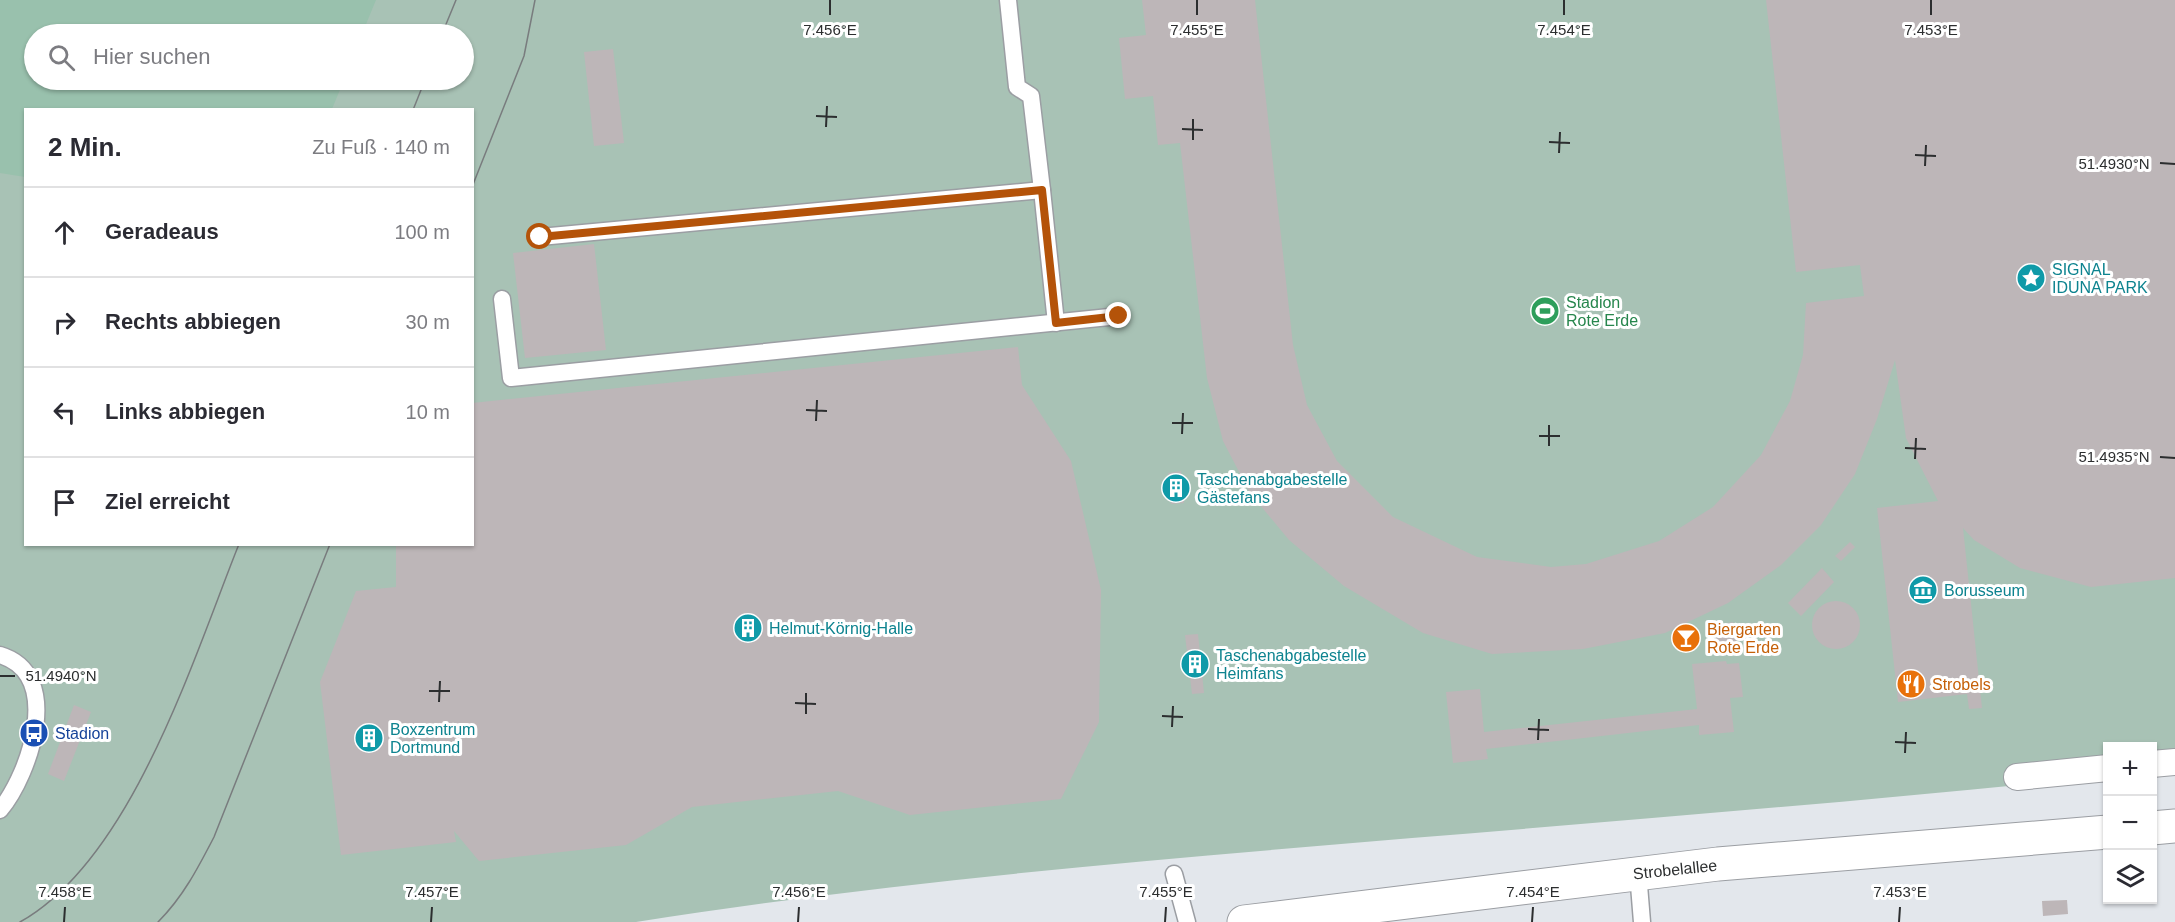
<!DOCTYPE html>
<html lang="de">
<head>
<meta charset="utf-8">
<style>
  :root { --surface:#fff; --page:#f2f2f3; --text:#2b2b33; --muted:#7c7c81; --line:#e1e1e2 }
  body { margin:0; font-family:Arial,sans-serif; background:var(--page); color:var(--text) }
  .controls { position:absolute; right:18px; bottom:18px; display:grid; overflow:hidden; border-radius:0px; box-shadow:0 2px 4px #0004 }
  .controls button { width:54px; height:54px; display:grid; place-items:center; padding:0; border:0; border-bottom:2px solid var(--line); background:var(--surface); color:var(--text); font:30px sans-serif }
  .stop { position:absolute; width:18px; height:18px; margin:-14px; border:4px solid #b45309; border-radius:50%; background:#fff }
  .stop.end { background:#b45309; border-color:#fff; box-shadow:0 2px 6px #0008 }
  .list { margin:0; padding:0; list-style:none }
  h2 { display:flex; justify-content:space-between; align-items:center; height:78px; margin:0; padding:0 24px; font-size:26px }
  h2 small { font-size:20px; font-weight:400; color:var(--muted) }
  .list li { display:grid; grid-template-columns:39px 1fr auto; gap:18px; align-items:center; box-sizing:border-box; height:90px; padding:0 24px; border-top:2px solid var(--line) }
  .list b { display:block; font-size:22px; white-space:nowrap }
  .list em { font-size:20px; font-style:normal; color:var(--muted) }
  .icon { flex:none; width:33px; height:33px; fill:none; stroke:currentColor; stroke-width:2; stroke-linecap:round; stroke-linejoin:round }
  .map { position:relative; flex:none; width:2175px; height:922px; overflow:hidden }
  .search { position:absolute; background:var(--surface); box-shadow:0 2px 4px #0004; left:24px; top:24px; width:450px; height:66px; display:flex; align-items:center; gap:15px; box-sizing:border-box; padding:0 21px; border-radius:33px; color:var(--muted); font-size:22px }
  .panel { position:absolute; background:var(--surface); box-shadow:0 2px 4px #0004; left:24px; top:108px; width:450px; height:438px; border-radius:0px }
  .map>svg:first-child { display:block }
</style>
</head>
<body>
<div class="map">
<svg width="2175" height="922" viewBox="0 0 2175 922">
  <rect width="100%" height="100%" fill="#e3e7ec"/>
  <!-- green -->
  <path fill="#a8c2b5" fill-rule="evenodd" d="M0 0H2175V769L2153 772 2152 746H2108L2107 776C1876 800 1644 819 1412 838 1153 860 893 881 636 922H0ZM34 34H464V80H34ZM26 110H472V544H26Z"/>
  <!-- forest -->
  <path fill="#99c1ad" d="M0 0H376L362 34H34V80H344L332 109 26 110 25 177 0 173Z"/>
  <!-- building -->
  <g fill="#bdb6b8">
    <path d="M1142 0H1255L1293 345 1307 405 1337 461 1393 517 1477 557 1551 567 1586 564 1659 541 1713 507 1761 455 1790 401 1803 355 1806 303 1864 296 1860 265 1796 272 1766 0H2175V578L2091 587 2020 568 1974 540 1963 528 1982 708 1969 709 1967 694 1898 702 1877 508 1938 501 1906 438 1895 360 1877 419 1855 474 1821 525 1781 565 1728 603 1665 633 1583 649 1492 654 1423 633 1344 586 1289 540 1250 493 1223 441 1207 378 1180 143 1158 145 1153 96 1125 99 1119 38 1146 35Z"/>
    <path d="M613 49 624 143 594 146 584 52Z"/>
    <path d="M594 244 606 350 525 358 513 253Z"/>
    <path d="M1018 347 1022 385 1071 461 1101 590 1099 722 1061 799 910 815 838 791 692 807 626 845 479 861 454 831 456 842 341 855 320 682 356 591 396 587V544H472V403Z"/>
    <path d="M1181 471 1184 503 1171 504 1168 473Z"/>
    <path d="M1850 542 1855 547 1841 561 1835 556Z"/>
    <path d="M1822 568 1834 582 1801 616 1788 603Z"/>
    <circle cx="1836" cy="625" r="24"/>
    <path d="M1733 622 1737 644 1717 647 1713 626Z"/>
    <path d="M1198 634 1204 693 1192 694 1185 635Z"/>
    <path d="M1726 661 1727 664 1739 663 1743 697 1730 698 1734 732 1699 735V725L1486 749 1488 759 1453 763 1446 692 1480 689 1484 732 1697 709 1692 664Z"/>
    <path d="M74 705 91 712 64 781 48 774Z"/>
    <path d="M2067 900 2068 914 2043 916 2042 901Z"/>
  </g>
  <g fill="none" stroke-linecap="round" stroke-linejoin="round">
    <!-- service casing -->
    <g stroke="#9b9ea3" stroke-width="19">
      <g id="service">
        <path d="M1008 0 1017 87 1031 96 1042 190"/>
        <path d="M540 237 1042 190 1056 323"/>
        <path d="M502 299 511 378 1119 316"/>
        <path d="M0 655C64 674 30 774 0 810"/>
        <path d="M1638 873 1642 922"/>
        <path d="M1174 874 1187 922"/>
      </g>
    </g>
    <!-- pedestrian casing -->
    <g stroke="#9b9ea3" stroke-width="28">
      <g id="pedestrian">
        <path d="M2152 764 2175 762"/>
        <path d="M2017 777 2108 768"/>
      </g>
    </g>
    <!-- tertiary casing -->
    <g stroke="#9b9ea3" stroke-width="35">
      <g id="tertiary">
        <path d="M2152 828 2175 826"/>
        <path d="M1244 922 1718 864 2108 832"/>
      </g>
    </g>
    <!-- service -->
    <use href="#service" stroke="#fff" stroke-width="16"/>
    <!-- pedestrian -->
    <use href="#pedestrian" stroke="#fff" stroke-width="26"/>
    <!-- tertiary -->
    <use href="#tertiary" stroke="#fff" stroke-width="33"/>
    <!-- tram -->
    <g stroke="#797c7e" stroke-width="1.5">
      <path d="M442 34 456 0"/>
      <path d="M413 110 425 80"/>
      <path d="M472 187 524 56 535 0"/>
      <path d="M20 922C132 859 193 659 239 544"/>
      <path d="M158 922C183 897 198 868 214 837L330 544"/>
    </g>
  </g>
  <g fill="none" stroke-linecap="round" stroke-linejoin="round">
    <!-- route -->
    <path stroke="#b45309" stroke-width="8" d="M540 237 1042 190 1056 323 1119 316"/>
  </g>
  <!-- ticks -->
  <path fill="none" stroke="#2c2e2f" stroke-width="2" d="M830 15V0M1197 15V0M1564 15V0M1931 15V0M816 116 837 117M826 127 827 106M1182 129 1203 130M1193 140V119M1549 142 1570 143M1559 153 1560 132M1915 155 1936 156M2160 163 2175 164M1925 166 1926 145M806 410 827 411M816 421 817 400M1172 423H1193M1182 434 1183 413M1539 436H1560M1549 446V425M1905 448 1926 449M2160 457 2175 458M1915 459 1916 438M0 676H15M429 691H450M439 702 440 681M795 703 816 704M806 714V693M1162 716 1183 717M1172 727 1173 706M1528 729 1549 730M1538 740 1539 719M1895 742 1916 743M1905 753 1906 732M64 922 65 907M431 922 432 907M798 922 799 907M1165 922 1166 907M1532 922 1533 907M1899 922 1900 907"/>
  <!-- icons -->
  <defs>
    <g id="sight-disc" transform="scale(1.5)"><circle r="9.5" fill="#0f9aa8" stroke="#fff"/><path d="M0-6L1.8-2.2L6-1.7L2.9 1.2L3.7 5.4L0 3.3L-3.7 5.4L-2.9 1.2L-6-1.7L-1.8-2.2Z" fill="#fff"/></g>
    <g id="stadium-disc" transform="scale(1.5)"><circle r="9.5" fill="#2e9e5b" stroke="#fff"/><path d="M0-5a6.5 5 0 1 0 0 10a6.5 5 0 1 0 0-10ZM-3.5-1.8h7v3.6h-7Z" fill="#fff"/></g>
    <g id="building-disc" transform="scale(1.5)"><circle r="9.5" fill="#0f9aa8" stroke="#fff"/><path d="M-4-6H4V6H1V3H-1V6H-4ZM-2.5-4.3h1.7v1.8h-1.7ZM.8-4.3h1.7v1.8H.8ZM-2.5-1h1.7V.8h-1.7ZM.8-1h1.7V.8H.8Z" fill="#fff"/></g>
    <g id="museum-disc" transform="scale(1.5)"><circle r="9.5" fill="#0f9aa8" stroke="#fff"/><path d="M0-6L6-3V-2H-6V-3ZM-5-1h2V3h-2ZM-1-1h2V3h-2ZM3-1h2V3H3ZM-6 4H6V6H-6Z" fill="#fff"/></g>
    <g id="bar-disc" transform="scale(1.5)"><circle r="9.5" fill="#e8710a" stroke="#fff"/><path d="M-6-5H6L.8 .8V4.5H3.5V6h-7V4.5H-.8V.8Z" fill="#fff"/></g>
    <g id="restaurant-disc" transform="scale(1.5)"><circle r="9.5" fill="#e8710a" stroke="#fff"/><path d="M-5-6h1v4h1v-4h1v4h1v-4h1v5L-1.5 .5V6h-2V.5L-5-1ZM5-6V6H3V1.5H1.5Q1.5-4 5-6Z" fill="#fff"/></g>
    <g id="bus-disc" transform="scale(1.5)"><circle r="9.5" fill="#1a4fb4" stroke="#fff"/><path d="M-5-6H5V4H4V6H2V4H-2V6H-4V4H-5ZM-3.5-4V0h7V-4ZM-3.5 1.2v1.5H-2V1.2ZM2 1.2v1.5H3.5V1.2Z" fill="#fff"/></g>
  </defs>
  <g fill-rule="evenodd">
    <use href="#sight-disc" x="2031" y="278"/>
    <use href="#stadium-disc" x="1545" y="311"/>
    <use href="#building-disc" x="1176" y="488"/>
    <use href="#museum-disc" x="1923" y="590"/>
    <use href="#building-disc" x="748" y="628"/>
    <use href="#bar-disc" x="1686" y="638"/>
    <use href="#building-disc" x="1195" y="664"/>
    <use href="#restaurant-disc" x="1911" y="684"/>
    <use href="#bus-disc" x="34" y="733"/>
    <use href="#building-disc" x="369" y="738"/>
  </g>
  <g text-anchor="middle" stroke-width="6" stroke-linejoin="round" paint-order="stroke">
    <!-- culture labels -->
    <g font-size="16" fill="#0d838f" stroke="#fff" text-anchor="start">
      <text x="2052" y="275">SIGNAL<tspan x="2052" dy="18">IDUNA PARK</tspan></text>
      <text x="1197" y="485">Taschenabgabestelle<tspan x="1197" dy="18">Gästefans</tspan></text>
      <text x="1944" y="596">Borusseum</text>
      <text x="769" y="634">Helmut-Körnig-Halle</text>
      <text x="1216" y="661">Taschenabgabestelle<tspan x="1216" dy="18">Heimfans</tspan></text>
      <text x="390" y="735">Boxzentrum<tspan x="390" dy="18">Dortmund</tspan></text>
    </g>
    <!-- leisure labels -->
    <g font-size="16" fill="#27864d" stroke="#fff" text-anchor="start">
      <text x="1566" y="308">Stadion<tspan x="1566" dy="18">Rote Erde</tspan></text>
    </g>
    <!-- food labels -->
    <g font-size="16" fill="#c56008" stroke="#fff" text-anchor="start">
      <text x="1707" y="635">Biergarten<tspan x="1707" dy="18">Rote Erde</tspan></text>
      <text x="1932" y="690">Strobels</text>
    </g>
    <!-- transit labels -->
    <g font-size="16" fill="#164399" stroke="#fff" text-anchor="start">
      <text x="55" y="739">Stadion</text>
    </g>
    <!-- street labels -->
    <g font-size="16" fill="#2c2e2f" stroke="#fff">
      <text transform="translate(1675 869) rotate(-6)" y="6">Strobelallee</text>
    </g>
  </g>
  <g font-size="15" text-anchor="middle" fill="#2c2e2f" stroke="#fff" stroke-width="6" stroke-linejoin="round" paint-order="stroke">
    <text x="830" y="35">7.456°E</text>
    <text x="1197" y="35">7.455°E</text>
    <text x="1564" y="35">7.454°E</text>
    <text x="1931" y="35">7.453°E</text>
    <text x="2114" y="169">51.4930°N</text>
    <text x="2114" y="462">51.4935°N</text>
    <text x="61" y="681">51.4940°N</text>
    <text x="65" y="897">7.458°E</text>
    <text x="432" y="897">7.457°E</text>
    <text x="799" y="897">7.456°E</text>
    <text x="1166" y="897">7.455°E</text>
    <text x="1533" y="897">7.454°E</text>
    <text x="1900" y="897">7.453°E</text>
  </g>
</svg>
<div class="controls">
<button>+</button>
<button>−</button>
<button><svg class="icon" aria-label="layers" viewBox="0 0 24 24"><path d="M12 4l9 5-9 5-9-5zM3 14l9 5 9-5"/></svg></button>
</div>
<div class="stop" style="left:540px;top:237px"></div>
<div class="stop end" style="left:1119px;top:316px"></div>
<div class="search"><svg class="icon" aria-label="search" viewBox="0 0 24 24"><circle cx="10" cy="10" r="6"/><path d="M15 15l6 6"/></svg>Hier suchen</div>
<section class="panel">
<h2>2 Min.<small>Zu Fuß · 140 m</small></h2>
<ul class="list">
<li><svg class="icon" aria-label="ahead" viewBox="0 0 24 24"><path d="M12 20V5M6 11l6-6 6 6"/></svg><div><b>Geradeaus</b></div><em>100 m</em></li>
<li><svg class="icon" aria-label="right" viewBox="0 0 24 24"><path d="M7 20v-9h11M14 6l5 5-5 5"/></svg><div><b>Rechts abbiegen</b></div><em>30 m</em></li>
<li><svg class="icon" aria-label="left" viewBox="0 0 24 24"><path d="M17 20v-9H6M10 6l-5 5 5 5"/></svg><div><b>Links abbiegen</b></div><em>10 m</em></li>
<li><svg class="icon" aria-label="arrive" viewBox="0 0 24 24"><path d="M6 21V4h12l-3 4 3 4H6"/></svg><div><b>Ziel erreicht</b></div></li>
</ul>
</section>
</div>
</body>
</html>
